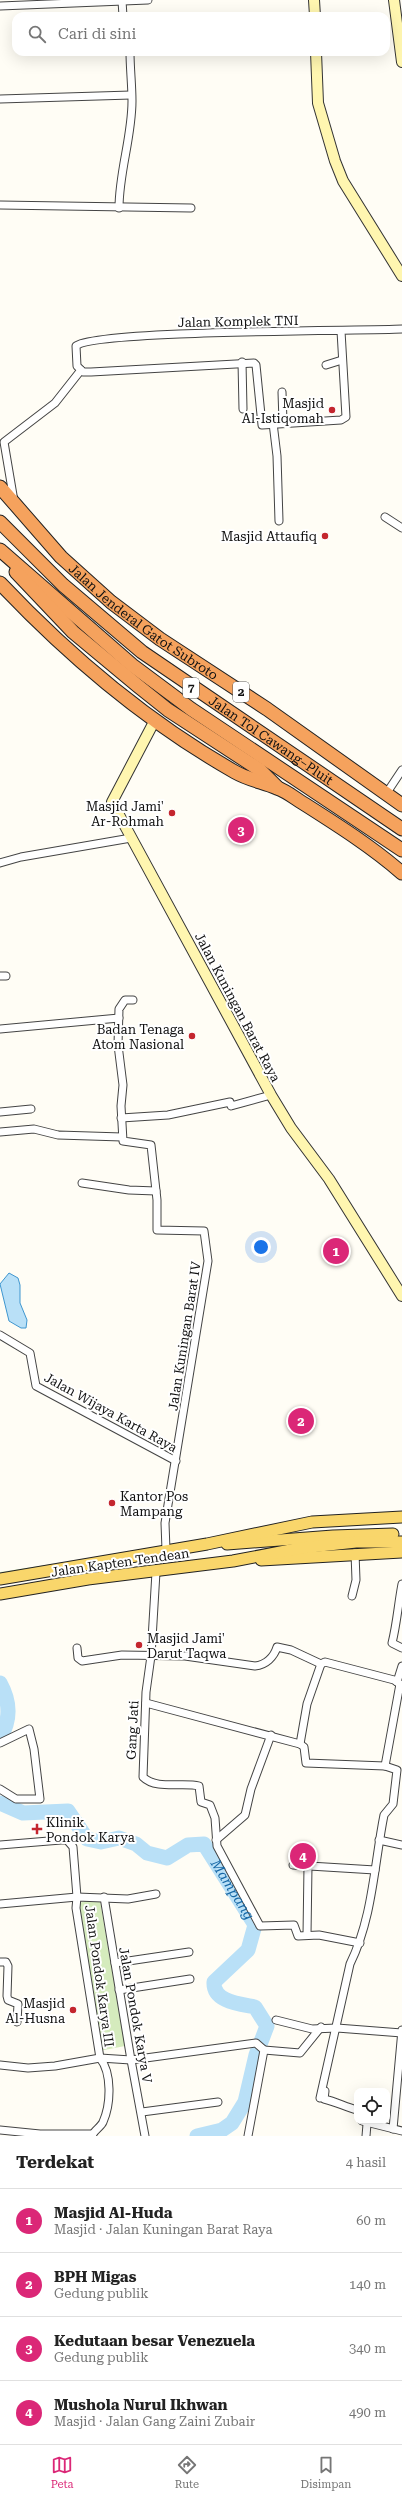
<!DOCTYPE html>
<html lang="id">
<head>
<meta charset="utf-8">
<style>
  :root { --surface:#fff; --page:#f6f6f6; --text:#222; --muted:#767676; --line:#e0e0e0; --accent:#db2777 }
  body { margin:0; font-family:"Roboto Serif",serif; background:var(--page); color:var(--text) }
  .controls { position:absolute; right:12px; bottom:12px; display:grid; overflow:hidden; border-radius:8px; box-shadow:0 4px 16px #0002 }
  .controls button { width:36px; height:36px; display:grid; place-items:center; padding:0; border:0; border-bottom:1px solid var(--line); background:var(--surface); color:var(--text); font:20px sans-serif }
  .you { position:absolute; left:261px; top:1247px; width:14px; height:14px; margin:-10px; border:3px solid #fff; border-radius:50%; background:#1a73e8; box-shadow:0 0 0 6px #1a73e833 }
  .badge { display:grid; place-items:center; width:26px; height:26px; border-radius:50%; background:var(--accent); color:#fff; font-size:13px; font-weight:700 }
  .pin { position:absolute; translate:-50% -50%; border:2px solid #fff; box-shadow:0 1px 4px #0006 }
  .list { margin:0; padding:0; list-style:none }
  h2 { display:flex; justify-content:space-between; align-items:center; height:52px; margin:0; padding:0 16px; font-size:17px }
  h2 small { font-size:13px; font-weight:400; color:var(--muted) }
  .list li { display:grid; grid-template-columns:26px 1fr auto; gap:12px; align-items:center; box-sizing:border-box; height:64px; padding:0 16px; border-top:1px solid var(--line) }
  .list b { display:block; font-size:15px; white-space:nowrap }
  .list p { margin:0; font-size:13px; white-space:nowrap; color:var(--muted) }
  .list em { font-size:13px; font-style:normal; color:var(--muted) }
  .icon { flex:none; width:22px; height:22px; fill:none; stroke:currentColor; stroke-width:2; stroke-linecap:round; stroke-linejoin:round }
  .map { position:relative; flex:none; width:402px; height:2136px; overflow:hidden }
  .search { position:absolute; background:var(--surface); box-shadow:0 4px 16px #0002; left:12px; right:12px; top:12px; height:44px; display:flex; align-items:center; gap:10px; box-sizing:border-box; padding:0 14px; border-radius:12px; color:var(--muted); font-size:15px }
  .sheet { height:308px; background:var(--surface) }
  nav { display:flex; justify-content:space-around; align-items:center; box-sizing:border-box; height:56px; border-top:1px solid var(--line); background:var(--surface); font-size:11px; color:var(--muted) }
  nav a { display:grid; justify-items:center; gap:2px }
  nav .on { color:var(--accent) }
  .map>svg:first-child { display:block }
</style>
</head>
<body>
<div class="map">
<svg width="402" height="2136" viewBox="0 0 402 2136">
  <rect width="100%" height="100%" fill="#fffdf5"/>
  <!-- green -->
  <g fill="#d5ebbd">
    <path d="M52 1564 55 1569 0 1579V1572Z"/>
    <path d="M88 1900 100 1901 125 2046 99 2051 77 1904Z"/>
  </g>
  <!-- water -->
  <path fill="#b9e0f7" stroke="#3f96cf" d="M9 1273 18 1278 20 1285V1303L27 1320 26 1328H21L9 1321 0 1284Z"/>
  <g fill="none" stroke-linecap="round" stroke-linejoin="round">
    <!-- river -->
    <g stroke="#b9e0f7" stroke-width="15">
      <path d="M0 1683C10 1701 11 1720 0 1738"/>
      <path id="s1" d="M0 1803 23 1813 68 1811 87 1839 101 1842 119 1838 136 1844 147 1853 167 1858 188 1845 204 1844 252 1920 255 1925 248 1950 214 1982C213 2002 240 2004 255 2007L267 2026 256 2055 245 2102 232 2123 222 2130 197 2136"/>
    </g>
    <!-- street casing -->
    <g stroke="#444" stroke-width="9">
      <g id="street">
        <path d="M122 1 123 16"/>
        <path d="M0 6 148 0"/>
        <path d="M0 99 131 95"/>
        <path d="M0 205 191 208"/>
        <path d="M119 208C119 172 132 137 132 101 132 85 130 68 130 52"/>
        <path d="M341 331 346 417 341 420 262 425 256 365 254 363 91 372H83L77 366 76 346C92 330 360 331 402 329"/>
        <path d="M242 362 243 409"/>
        <path d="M326 365 342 360"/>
        <path d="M282 392 283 422"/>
        <path d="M273 423 277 456 279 521"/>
        <path d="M14 501 4 442 55 403 81 370"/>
        <path d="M385 517 402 528"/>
        <path d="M386 794 402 770"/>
        <path d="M0 863 21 857 131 838"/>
        <path d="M0 976H6"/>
        <path d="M133 1000H125L119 1009 118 1045 123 1085 121 1106 123 1141 151 1145 157 1200V1230L204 1231 208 1261 165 1523 166 1550"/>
        <path d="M0 1029 119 1018"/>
        <path d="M0 1112 31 1109"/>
        <path d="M121 1118 168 1115 230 1102 231 1106 271 1095"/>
        <path d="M0 1132 34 1129 58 1135 122 1137"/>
        <path d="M82 1183 129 1190 156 1191"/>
        <path d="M0 1335 30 1353 36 1386 176 1461"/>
        <path d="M156 1572 151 1656 146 1692 143 1777C156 1790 183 1782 199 1786L201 1802 210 1805 215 1818 217 1846 260 1926 294 1925 298 1936 319 1935 360 1943"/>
        <path d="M402 1584C398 1605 397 1623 392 1643L402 1648"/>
        <path d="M352 1596 356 1580 355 1553"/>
        <path d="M77 1648 78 1658 82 1661 122 1655 185 1656 255 1666C266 1665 274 1657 277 1647L291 1650 321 1664 325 1662 394 1680 400 1684 385 1766"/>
        <path d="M397 1682 402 1666"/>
        <path d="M146 1703 300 1744 304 1747 306 1763 385 1766 397 1770 393 1804 384 1815C374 1865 373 1917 350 1964L320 2098"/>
        <path d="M0 1743 29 1729 34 1749 40 1799H16L0 1789"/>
        <path d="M300 1744 307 1704 321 1664"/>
        <path d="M216 1840 245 1815 251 1789 271 1735"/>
        <path d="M379 1840 402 1845"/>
        <path d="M0 1845 61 1840H67L73 1847 77 1897 76 1908 100 2058C112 2073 111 2104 103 2122 101 2127 94 2130 92 2136"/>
        <path d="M293 1865 375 1870"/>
        <path d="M104 1897 131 2060 145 2136"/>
        <path d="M0 1904 77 1897 128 1899 156 1894"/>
        <path d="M307 1935 308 1866"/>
        <path d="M0 1962H6L8 1966 7 1996 8 2000 18 2004 17 2022"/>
        <path d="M115 1963 189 1952"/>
        <path d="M119 1990 190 1979"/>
        <path d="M276 2020 312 2029 337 2028 402 2033"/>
        <path d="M264 2050 300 2053 321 2027"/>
        <path d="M0 2065 28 2068 55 2066 100 2058 131 2060 256 2043 264 2050 248 2136"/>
        <path d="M325 2091 324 2099C337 2102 345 2107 357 2110"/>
        <path d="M142 2112 218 2102"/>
        <path d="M362 2121 402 2131"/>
        <path d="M393 2129 402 2030"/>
        <path d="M0 2130 40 2134H92"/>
        <path d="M366 2136 367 2124"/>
      </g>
    </g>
    <!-- secondary casing -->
    <g stroke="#333" stroke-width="12">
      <g id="secondary">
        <path d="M314 0 315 16"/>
        <path d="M394 0 402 62"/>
        <path d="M316 52 318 103 335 161 343 181 402 276"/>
        <path d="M155 720 112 802 271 1095 291 1128 329 1179 402 1296"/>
      </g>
    </g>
    <!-- primary casing -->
    <g stroke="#222" stroke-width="13">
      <g id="primary">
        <path d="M227 1544 333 1536 393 1534"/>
        <path d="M261 1560 402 1552"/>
        <path d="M0 1579 207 1544 312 1522 402 1517"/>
        <path d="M0 1594 88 1579 233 1561 301 1548 356 1542H402"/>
      </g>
    </g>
    <!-- highway casing -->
    <g stroke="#222" stroke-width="15">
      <g id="highway">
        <path id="s2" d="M0 487 61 557 111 602 160 639 267 709 402 805"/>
        <path id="s3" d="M0 522 63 585 142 652 402 829"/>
        <path d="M0 550 132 665 191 709 402 850"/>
        <path d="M16 572 73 632 138 686 168 710 260 770 278 788"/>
        <path d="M0 583C69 656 147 722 235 772 249 780 263 782 277 788 287 791 297 800 306 805 339 826 372 847 402 873"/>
      </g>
    </g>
    <!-- street -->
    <use href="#street" stroke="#fff" stroke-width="7"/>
    <!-- secondary -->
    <use href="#secondary" stroke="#fff6b0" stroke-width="10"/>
    <!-- primary -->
    <use href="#primary" stroke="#f9d66b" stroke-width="11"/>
    <!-- highway -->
    <use href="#highway" stroke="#f5a25d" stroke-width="13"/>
  </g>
  <!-- markers -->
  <g fill="#c4262e" stroke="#fff" stroke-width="1.5">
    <circle cx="332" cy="410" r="4"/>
    <circle cx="325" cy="536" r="4"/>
    <circle cx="172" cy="813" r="4"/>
    <circle cx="192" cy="1036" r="4"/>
    <circle cx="112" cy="1503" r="4"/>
    <circle cx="139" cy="1645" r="4"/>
    <path d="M35 1823h4v4h4v4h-4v4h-4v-4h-4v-4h4z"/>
    <circle cx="73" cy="2010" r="4"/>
  </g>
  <g text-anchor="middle" stroke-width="4" stroke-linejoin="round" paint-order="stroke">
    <!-- shield labels -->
    <g fill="#fff" stroke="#585858" stroke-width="1">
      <rect x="183" y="678" width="16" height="20" rx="3"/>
      <rect x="233" y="682" width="16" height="20" rx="3"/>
    </g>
    <g font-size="12" font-weight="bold" fill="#111">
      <text x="191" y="692">7</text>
      <text x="241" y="696">2</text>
    </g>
    <!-- street labels -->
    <g font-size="13" fill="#111" stroke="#fff">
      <text transform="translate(238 321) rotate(-1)" y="5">Jalan Komplek TNI</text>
      <text dy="5" stroke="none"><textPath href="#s2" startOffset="198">Jalan Jenderal Gatot Subroto</textPath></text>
      <text dy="5" stroke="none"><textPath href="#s3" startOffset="349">Jalan Tol Cawang–Pluit</textPath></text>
      <text transform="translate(238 1007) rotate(62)" y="5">Jalan Kuningan Barat Raya</text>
      <text transform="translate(184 1336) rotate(-81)" y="5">Jalan Kuningan Barat IV</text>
      <text transform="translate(111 1412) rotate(29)" y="5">Jalan Wijaya Karta Raya</text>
      <text transform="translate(120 1562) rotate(-8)" y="5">Jalan Kapten Tendean</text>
      <text transform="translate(132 1730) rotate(-87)" y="5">Gang Jati</text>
      <text transform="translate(100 1976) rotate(82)" y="5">Jalan Pondok Karya III</text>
      <text transform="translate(136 2015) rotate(80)" y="5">Jalan Pondok Karya V</text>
    </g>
    <!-- poi labels -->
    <g font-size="13" fill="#111" stroke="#fff" text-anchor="end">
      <text x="324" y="408">Masjid<tspan x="324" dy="15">Al-Istiqomah</tspan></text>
      <text x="317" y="541">Masjid Attaufiq</text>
      <text x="164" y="811">Masjid Jami'<tspan x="164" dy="15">Ar-Rohmah</tspan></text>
      <text x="184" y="1034">Badan Tenaga<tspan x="184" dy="15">Atom Nasional</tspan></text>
      <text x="120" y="1501" text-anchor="start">Kantor Pos<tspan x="120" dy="15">Mampang</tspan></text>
      <text x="147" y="1643" text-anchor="start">Masjid Jami'<tspan x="147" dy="15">Darut Taqwa</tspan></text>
      <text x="46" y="1827" text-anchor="start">Klinik<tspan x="46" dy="15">Pondok Karya</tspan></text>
      <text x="65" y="2008">Masjid<tspan x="65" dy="15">Al-Husna</tspan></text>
    </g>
    <!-- water labels -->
    <g font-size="14" font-style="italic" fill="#1768a6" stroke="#fff">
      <text dy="5" stroke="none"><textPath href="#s1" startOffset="284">Mampang</textPath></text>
    </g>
  </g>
</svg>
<div class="controls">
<button><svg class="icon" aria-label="locate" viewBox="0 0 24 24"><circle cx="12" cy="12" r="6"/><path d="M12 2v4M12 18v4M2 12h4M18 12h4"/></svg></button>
</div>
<div class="you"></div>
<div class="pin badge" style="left:336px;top:1251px">1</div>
<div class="pin badge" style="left:301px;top:1421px">2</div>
<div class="pin badge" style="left:241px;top:830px">3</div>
<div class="pin badge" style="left:303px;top:1856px">4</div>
<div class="search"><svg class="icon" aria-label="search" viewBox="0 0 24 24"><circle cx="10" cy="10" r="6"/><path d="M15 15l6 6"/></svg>Cari di sini</div>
</div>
<section class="sheet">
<h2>Terdekat<small>4 hasil</small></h2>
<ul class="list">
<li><span class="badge">1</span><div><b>Masjid Al-Huda</b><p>Masjid · Jalan Kuningan Barat Raya</p></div><em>60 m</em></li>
<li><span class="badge">2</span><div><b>BPH Migas</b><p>Gedung publik</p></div><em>140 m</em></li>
<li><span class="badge">3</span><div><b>Kedutaan besar Venezuela</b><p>Gedung publik</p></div><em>340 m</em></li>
<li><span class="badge">4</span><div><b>Mushola Nurul Ikhwan</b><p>Masjid · Jalan Gang Zaini Zubair</p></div><em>490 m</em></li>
</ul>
</section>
<nav>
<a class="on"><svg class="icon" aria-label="map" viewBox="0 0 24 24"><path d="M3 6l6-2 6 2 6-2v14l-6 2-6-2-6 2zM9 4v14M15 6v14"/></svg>Peta</a>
<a><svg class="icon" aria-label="directions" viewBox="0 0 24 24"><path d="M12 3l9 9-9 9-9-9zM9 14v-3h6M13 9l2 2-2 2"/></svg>Rute</a>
<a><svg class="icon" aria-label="saved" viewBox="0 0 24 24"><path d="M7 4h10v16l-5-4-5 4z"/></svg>Disimpan</a>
</nav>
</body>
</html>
